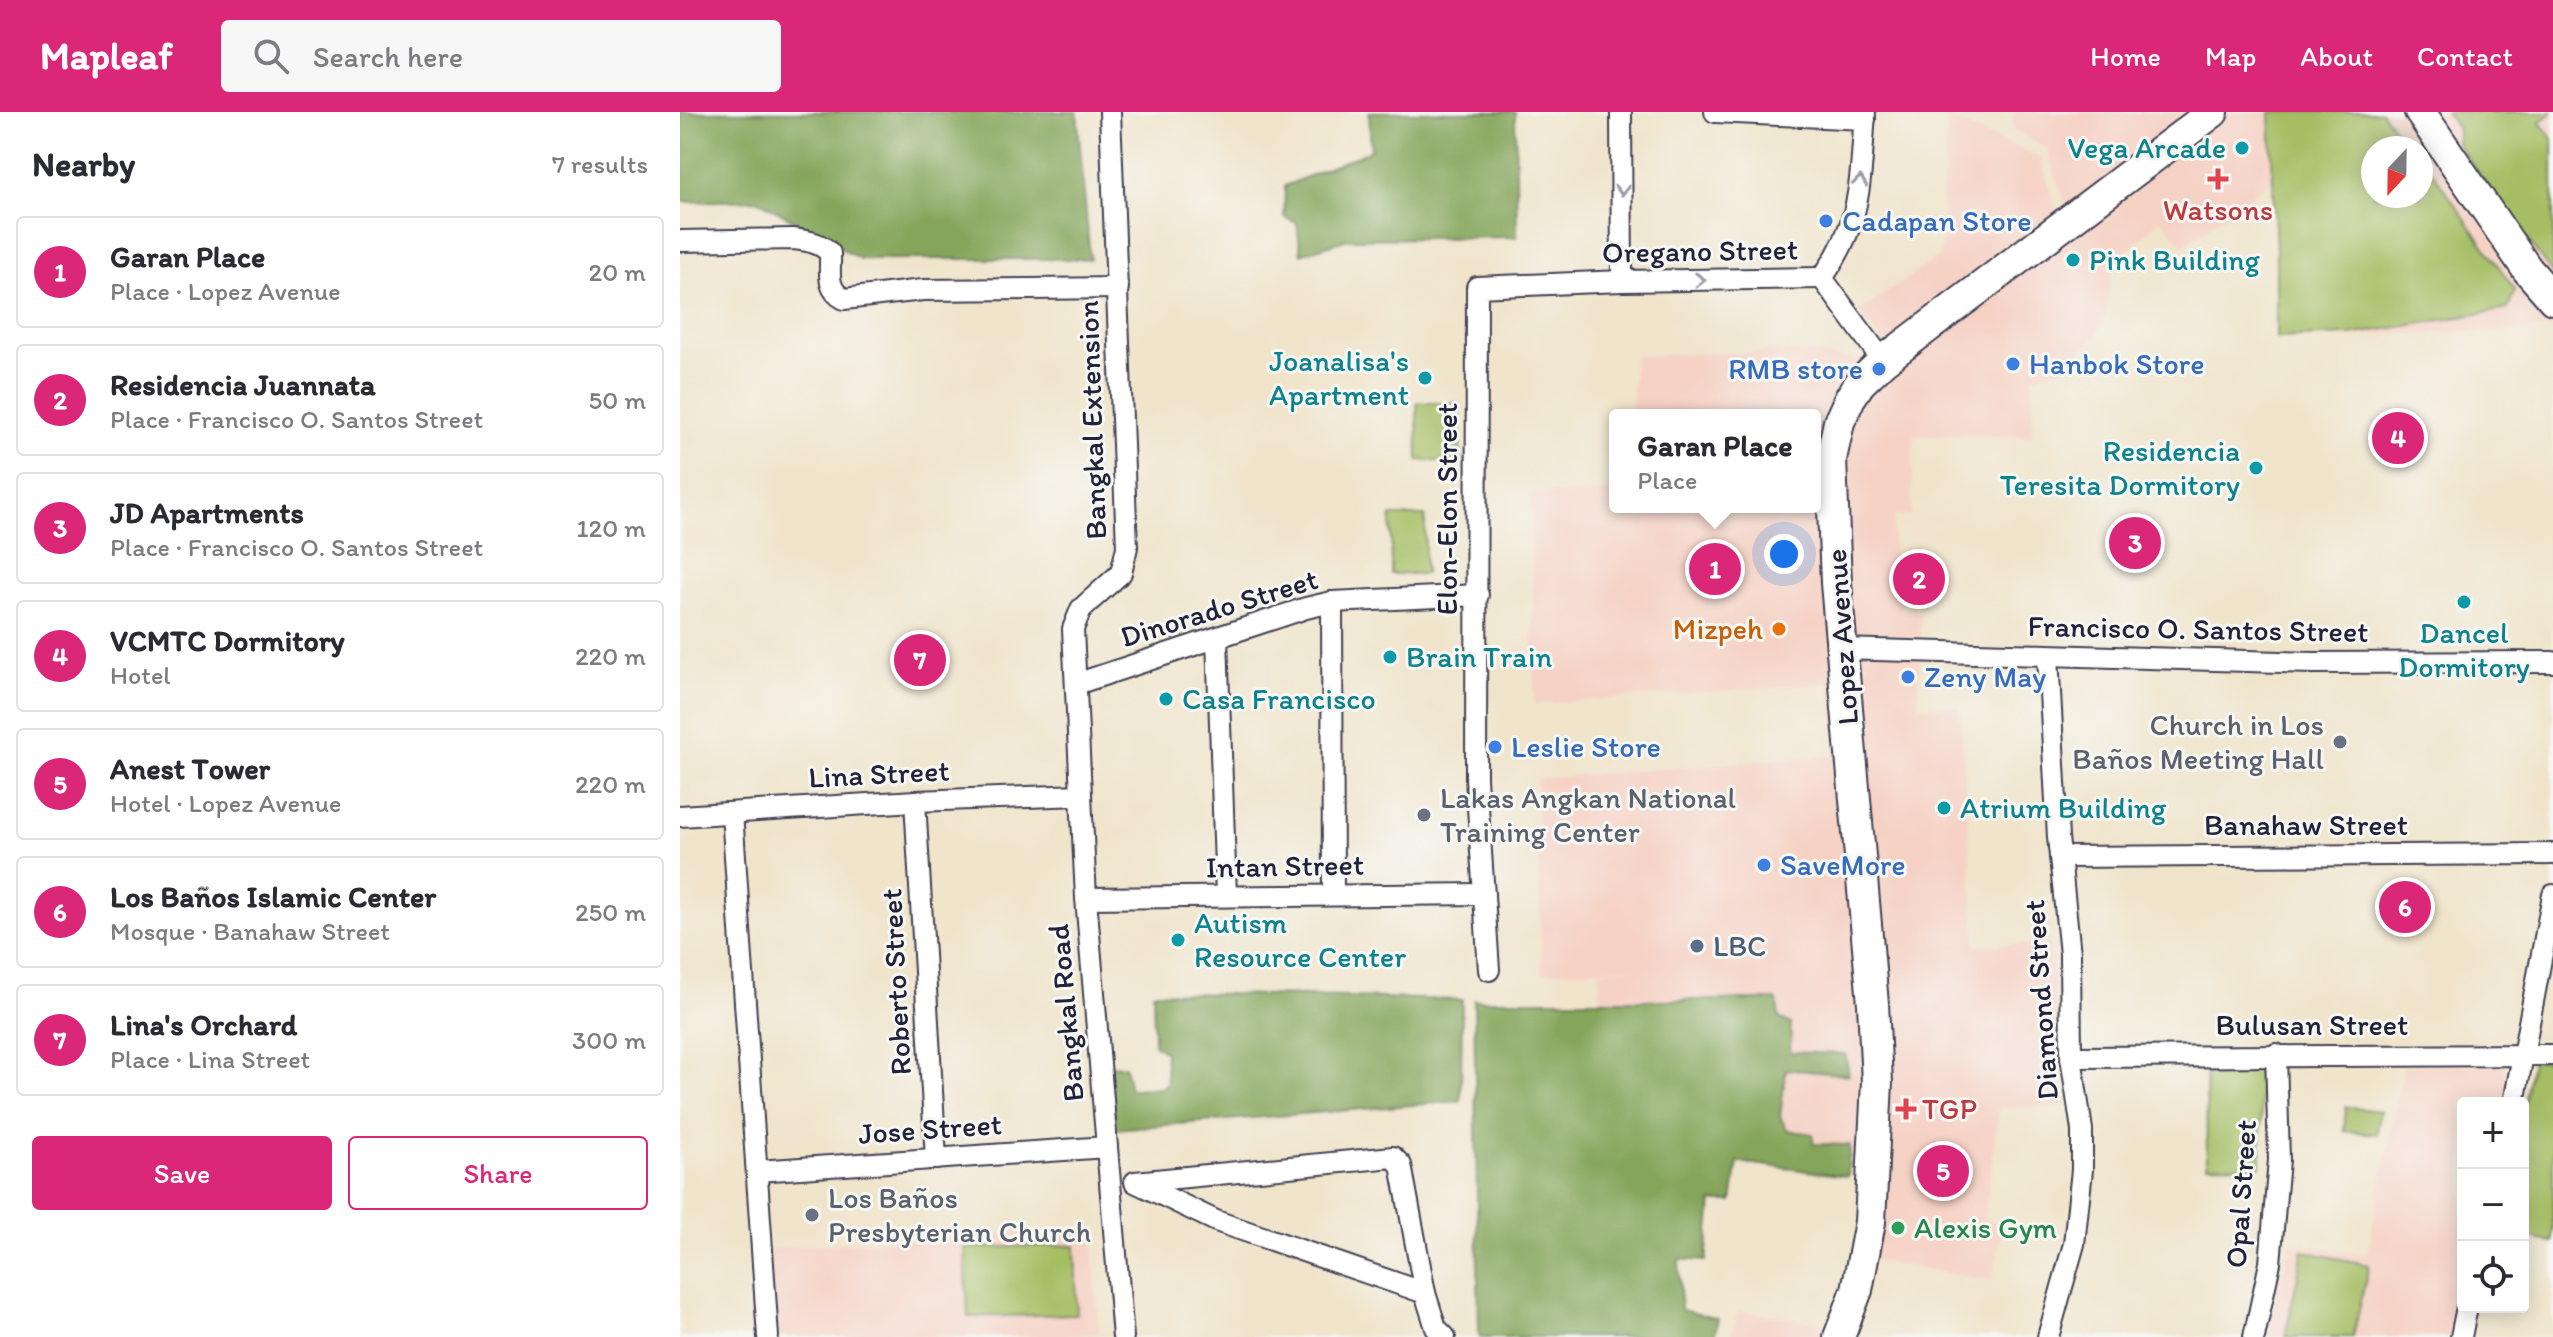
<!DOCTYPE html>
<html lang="en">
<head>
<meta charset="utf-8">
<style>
  :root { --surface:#fff; --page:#f7f7f7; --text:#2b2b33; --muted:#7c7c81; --line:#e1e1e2; --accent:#db2777 }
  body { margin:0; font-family:Itim,sans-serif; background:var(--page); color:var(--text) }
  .controls { position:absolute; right:24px; bottom:24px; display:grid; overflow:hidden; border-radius:8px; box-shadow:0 4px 20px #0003 }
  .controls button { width:72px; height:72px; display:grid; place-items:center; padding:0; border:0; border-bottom:2px solid var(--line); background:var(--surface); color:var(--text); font:40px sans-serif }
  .compass { position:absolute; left:1681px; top:24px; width:72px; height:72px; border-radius:50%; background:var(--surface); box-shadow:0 4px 20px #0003; rotate:202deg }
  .you { position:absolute; left:1104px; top:442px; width:28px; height:28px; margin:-20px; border:6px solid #fff; border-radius:50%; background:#1a73e8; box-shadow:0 0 0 12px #1a73e833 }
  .badge { display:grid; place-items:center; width:52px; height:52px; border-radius:50%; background:var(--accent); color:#fff; font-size:26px; font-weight:700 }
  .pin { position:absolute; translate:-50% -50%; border:4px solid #fff; box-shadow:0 2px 8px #0006 }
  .popup { position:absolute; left:929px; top:297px; width:212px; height:104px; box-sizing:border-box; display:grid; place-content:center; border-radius:8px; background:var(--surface); filter:drop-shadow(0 2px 6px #0005); font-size:26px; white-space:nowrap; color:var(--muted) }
  .popup b { font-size:30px; color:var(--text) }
  .popup::after { content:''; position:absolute; left:50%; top:100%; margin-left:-16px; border:16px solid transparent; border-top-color:var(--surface) }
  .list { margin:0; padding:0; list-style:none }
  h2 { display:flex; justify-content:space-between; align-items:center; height:104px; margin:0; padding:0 32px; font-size:34px }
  h2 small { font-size:26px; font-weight:400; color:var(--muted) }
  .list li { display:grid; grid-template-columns:52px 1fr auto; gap:24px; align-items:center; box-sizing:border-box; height:112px; margin:0 16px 16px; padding:0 16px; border:2px solid var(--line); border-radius:8px }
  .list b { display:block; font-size:30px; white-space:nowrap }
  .list p { margin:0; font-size:26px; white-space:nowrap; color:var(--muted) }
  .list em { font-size:26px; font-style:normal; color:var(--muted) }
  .actions { display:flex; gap:16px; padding:24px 32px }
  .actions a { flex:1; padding:18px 0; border:2px solid var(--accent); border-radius:8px; text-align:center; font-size:28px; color:var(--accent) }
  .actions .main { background:var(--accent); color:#fff }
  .icon { flex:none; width:44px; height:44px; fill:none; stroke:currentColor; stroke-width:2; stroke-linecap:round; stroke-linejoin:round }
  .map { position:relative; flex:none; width:1873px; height:1225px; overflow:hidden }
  header { display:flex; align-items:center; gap:48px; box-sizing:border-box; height:112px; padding:0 40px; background:var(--accent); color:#fff }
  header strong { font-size:38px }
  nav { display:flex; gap:44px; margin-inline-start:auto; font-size:28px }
  .search { width:560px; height:72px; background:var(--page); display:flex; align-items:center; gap:20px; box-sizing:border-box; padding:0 28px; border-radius:8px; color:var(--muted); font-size:30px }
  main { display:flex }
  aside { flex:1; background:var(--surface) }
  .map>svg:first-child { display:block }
</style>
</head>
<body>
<header>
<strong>Mapleaf</strong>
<div class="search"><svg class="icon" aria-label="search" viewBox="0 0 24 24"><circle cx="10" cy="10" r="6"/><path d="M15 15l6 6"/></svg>Search here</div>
<nav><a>Home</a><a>Map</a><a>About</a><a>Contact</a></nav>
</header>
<main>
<aside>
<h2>Nearby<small>7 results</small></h2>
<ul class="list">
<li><span class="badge">1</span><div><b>Garan Place</b><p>Place · Lopez Avenue</p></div><em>20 m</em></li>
<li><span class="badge">2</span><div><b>Residencia Juannata</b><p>Place · Francisco O. Santos Street</p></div><em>50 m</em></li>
<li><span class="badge">3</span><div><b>JD Apartments</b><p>Place · Francisco O. Santos Street</p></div><em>120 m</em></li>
<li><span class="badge">4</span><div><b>VCMTC Dormitory</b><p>Hotel</p></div><em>220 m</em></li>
<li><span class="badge">5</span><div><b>Anest Tower</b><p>Hotel · Lopez Avenue</p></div><em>220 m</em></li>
<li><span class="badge">6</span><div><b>Los Baños Islamic Center</b><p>Mosque · Banahaw Street</p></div><em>250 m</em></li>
<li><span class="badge">7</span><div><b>Lina's Orchard</b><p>Place · Lina Street</p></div><em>300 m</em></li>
</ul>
<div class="actions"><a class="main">Save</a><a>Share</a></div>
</aside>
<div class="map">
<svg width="1873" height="1225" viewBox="0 0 1873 1225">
  <rect width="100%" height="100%" fill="#f6f6f2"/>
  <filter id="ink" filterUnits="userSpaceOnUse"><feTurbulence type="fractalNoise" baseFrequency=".0125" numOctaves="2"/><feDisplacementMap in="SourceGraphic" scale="16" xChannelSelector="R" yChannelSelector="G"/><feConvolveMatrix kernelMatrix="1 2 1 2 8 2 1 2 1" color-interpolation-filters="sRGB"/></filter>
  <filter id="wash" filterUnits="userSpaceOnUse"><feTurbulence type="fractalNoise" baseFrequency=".006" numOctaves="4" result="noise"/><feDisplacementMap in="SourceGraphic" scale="32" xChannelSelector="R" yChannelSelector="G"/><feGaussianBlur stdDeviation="1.8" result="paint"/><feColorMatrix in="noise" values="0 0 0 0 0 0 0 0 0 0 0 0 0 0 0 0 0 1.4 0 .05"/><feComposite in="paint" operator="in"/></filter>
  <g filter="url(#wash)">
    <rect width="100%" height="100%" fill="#f0e4cb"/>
    <!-- built -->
    <g fill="#f6d2c5" fill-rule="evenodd">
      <path d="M1334 0H1873V217L1596 226 1592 68 1503 134 1481 107 1433 153 1426 203 1415 225 1386 254 1353 264 1352 325 1285 322 1234 324 1231 404H1214L1213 446 1222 447 1221 498 1241 500 1238 594 1280 596 1296 834 1369 831 1386 995 1319 996 1304 1107 1324 1112 1312 1168 1193 1148 1204 1050 927 1021 919 859 957 855 862 861 856 667 1158 643 1150 571 854 592 851 382 935 379V395H1135V303H951L954 244 1110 239 1183 248 1205 233 1178 200 1260 144 1267 5 1361 46 1376 98 1385 92 1366 36 1331 16ZM1693 36H1741V84H1693Z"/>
      <path d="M1724 953H1824L1829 975 1825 991H1783V1164L1769 1225H1585L1611 1131 1687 1143Z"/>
      <path d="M412 1116 419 1221 370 1225H92L88 1136Z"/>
      <path d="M1058 1199 1180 1216 1176 1225H1051Z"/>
    </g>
    <!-- green -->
    <g fill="#a5be64" stroke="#647050" stroke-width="2">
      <path d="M1590 0H1701L1730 36H1693V84H1741L1742 45 1835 178 1828 197 1670 223 1596 226V138Z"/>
      <path d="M1766 0H1872L1860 10 1873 28V163L1777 32 1778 17Z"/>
      <path d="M737 291H779L781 351 738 348Z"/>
      <rect x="711" y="404" width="34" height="58"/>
      <path d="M1852 949H1873V1130L1843 1125V997Z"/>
      <path d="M1526 955H1581V1054L1527 1053Z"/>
      <path d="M1666 995 1700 999 1697 1022 1664 1019Z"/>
      <path d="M395 1133 397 1202 288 1205 285 1136Z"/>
      <path d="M1623 1139 1689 1153 1673 1225H1605Z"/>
    </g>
    <!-- forest -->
    <g fill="#84a55a" stroke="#53644a" stroke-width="2">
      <path d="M0 0H397L410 147H180L78 88 0 90Z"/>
      <path d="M689 0H835L837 125 668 127 621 142 617 111 604 105 605 74 691 38Z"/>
      <path d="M473 880 782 888 781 989 436 1017 429 953 445 954 450 977 480 976 487 971 485 940 474 932Z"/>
      <path d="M794 888H1097L1099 906 1111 912 1110 940 1165 942 1169 963 1106 957 1100 1005 1107 1018 1133 1022V1032L1170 1033 1168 1064 1058 1050 1052 1090H1032L1026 1149 999 1147 1001 1198 1038 1207 1034 1225H799Z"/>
    </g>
  </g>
  <g filter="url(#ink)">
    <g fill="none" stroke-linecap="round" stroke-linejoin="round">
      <!-- street casing -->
      <g stroke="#413f51" stroke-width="24">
        <g id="street">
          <path d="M430 0 447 435 441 461 401 497 393 517 406 786 443 1225"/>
          <path d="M941 0 942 169"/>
          <path d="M1035 0 1185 7"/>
          <path d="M0 129 113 127C127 129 140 130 150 141 151 159 145 177 164 187L243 178 438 176"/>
          <path d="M1142 166C1183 110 1180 67 1185 0"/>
          <path d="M1142 166 1203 249"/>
          <path d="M652 490 653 783"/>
          <path d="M537 526 546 784"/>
          <path d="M1162 537 1634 551 1873 550"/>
          <path d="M1368 544 1378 725 1390 842 1391 945 1402 1018V1058L1394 1132 1368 1225"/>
          <path d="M396 572 626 496 652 490 798 483"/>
          <path d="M235 689 256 1047"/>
          <path d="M52 701 88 1225"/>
          <path d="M0 704 235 689 401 683"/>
          <path d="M1380 745 1873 742"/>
          <path d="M406 786 804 782"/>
          <path d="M809 858 796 666 797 175 942 169 1142 166"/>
          <path d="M1391 945 1873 943"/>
          <path d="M1834 991 1873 783"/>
          <path d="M77 1059 427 1035"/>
          <path d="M455 1070 713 1045 721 1053 745 1181 756 1216 765 1225"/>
          <path d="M457 1071 536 1109 745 1181"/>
          <path d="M1574 1225 1590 1151 1599 1048 1596 942"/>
          <path d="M1781 1225 1787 1195"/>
        </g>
      </g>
      <!-- secondary casing -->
      <g stroke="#413f51" stroke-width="34">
        <g id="secondary">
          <path d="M1740 0 1847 157 1873 187"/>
          <path d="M1159 1225 1177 1178 1190 1110 1197 970 1193 892 1156 471 1151 347 1159 310 1170 286 1180 271 1203 249 1533 0"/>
        </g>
      </g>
      <!-- street -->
      <use href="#street" stroke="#fff" stroke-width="20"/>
      <!-- secondary -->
      <use href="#secondary" stroke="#fff" stroke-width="30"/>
    </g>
    <!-- one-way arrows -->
    <defs><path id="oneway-chevron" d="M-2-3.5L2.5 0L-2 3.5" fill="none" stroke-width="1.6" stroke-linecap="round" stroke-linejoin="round" transform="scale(2)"/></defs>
    <g stroke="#9c9ca7">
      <use href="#oneway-chevron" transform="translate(1180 69) rotate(-83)"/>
      <use href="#oneway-chevron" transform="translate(942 78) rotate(90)"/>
      <use href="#oneway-chevron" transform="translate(1020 168) rotate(-1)"/>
    </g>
  </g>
  <!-- markers -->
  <g fill="#0f9aa8" stroke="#f6f6f2" stroke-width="3">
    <circle cx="1562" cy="36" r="8"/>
    <circle cx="1393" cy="148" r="8"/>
    <circle cx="745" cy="266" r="8"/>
    <circle cx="1576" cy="356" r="8"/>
    <circle cx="1784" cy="490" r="8"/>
    <circle cx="710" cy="545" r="8"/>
    <circle cx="486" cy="587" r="8"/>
    <circle cx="1264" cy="696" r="8"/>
    <circle cx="498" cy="828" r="8"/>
  </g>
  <g fill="#e0444e" stroke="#f6f6f2" stroke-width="3">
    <path d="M1534 55h8v8h8v8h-8v8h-8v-8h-8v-8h8z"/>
    <path d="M1222 985h8v8h8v8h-8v8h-8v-8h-8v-8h8z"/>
  </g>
  <g fill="#3f7fe0" stroke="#f6f6f2" stroke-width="3">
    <circle cx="1146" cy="109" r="8"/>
    <circle cx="1333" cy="252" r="8"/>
    <circle cx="1199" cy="257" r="8"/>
    <circle cx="1228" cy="565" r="8"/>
    <circle cx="815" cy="635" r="8"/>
    <circle cx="1084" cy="753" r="8"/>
  </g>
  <circle fill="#e8710a" stroke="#f6f6f2" stroke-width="3" cx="1099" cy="517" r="8"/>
  <g fill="#6b7280" stroke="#f6f6f2" stroke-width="3">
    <circle cx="1660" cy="630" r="8"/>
    <circle cx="744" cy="703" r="8"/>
    <circle cx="132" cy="1103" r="8"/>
  </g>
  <circle fill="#5c6f8a" stroke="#f6f6f2" stroke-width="3" cx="1017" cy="834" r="8"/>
  <circle fill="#2e9e5b" stroke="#f6f6f2" stroke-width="3" cx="1218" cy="1116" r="8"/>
  <g text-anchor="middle" stroke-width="6" stroke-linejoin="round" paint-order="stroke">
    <!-- culture labels -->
    <g font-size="30" fill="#0d838f" stroke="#f6f6f2" text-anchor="start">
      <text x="1546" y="46" text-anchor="end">Vega Arcade</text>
      <text x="1409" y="158">Pink Building</text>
      <text x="729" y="259" text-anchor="end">Joanalisa's<tspan x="729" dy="34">Apartment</tspan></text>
      <text x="1560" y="349" text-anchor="end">Residencia<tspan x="1560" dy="34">Teresita Dormitory</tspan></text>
      <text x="1784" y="531" text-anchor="middle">Dancel<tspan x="1784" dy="34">Dormitory</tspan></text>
      <text x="726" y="555">Brain Train</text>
      <text x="502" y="597">Casa Francisco</text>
      <text x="1280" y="706">Atrium Building</text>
      <text x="514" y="821">Autism<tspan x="514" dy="34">Resource Center</tspan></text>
    </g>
    <!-- health labels -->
    <g font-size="30" fill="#be3a42" stroke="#f6f6f2">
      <text x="1538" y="108">Watsons</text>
      <text x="1242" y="1007" text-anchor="start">TGP</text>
    </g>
    <!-- shop labels -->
    <g font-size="30" fill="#366cbe" stroke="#f6f6f2" text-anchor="start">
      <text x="1162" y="119">Cadapan Store</text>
      <text x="1349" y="262">Hanbok Store</text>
      <text x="1183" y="267" text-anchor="end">RMB store</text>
      <text x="1244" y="575">Zeny May</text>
      <text x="831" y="645">Leslie Store</text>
      <text x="1100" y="763">SaveMore</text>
    </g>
    <!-- street labels -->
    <g font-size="30" fill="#22223b" stroke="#f6f6f2">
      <text transform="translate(1020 139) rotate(-1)" y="10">Oregano Street</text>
      <text transform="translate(412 308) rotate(-92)" y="10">Bangkal Extension</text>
      <text transform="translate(767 397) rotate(-90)" y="10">Elon-Elon Street</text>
      <text transform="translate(539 496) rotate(-17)" y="10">Dinorado Street</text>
      <text transform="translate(1518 517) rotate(1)" y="10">Francisco O. Santos Street</text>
      <text transform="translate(1162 525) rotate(-94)" y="10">Lopez Avenue</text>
      <text transform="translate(199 662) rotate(-3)" y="10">Lina Street</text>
      <text x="1626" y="723">Banahaw Street</text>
      <text transform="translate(605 754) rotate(-1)" y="10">Intan Street</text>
      <text transform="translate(216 870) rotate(-93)" y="10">Roberto Street</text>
      <text transform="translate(1361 888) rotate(-94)" y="10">Diamond Street</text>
      <text transform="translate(386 901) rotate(-95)" y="10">Bangkal Road</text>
      <text x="1632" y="923">Bulusan Street</text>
      <text transform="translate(250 1017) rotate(-4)" y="10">Jose Street</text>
      <text transform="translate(1561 1082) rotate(-86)" y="10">Opal Street</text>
    </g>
    <!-- food labels -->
    <g font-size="30" fill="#c56008" stroke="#f6f6f2" text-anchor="end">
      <text x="1083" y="527">Mizpeh</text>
    </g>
    <!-- worship labels -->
    <g font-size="30" fill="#5b616d" stroke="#f6f6f2" text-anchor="start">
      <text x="1644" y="623" text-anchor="end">Church in Los<tspan x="1644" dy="34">Baños Meeting Hall</tspan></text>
      <text x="760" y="696">Lakas Angkan National<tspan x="760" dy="34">Training Center</tspan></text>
      <text x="148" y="1096">Los Baños<tspan x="148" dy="34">Presbyterian Church</tspan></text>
    </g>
    <!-- service labels -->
    <g font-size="30" fill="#4e5e75" stroke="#f6f6f2" text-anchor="start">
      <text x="1033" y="844">LBC</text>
    </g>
    <!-- leisure labels -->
    <g font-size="30" fill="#27864d" stroke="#f6f6f2" text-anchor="start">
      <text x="1234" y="1126">Alexis Gym</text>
    </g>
  </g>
</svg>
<div class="controls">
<button>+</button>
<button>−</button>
<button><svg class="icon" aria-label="locate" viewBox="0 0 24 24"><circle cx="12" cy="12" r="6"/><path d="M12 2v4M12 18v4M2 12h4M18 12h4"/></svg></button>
</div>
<svg class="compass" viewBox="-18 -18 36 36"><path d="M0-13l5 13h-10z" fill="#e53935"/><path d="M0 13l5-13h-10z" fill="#7c7c81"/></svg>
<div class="you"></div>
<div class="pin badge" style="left:1035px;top:457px">1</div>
<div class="popup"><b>Garan Place</b>Place</div>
<div class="pin badge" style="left:1239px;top:467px">2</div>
<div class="pin badge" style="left:1455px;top:431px">3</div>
<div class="pin badge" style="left:1718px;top:326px">4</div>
<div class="pin badge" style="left:1263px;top:1059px">5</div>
<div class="pin badge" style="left:1725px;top:795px">6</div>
<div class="pin badge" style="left:240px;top:548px">7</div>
</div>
</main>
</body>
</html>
